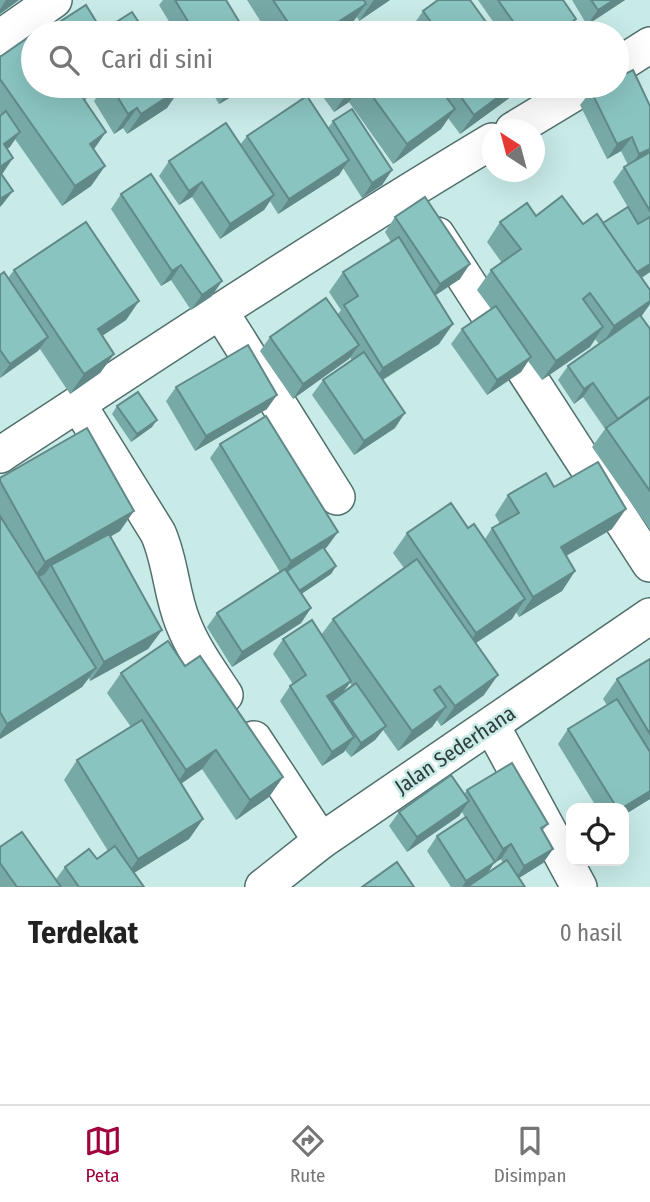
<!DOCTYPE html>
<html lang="id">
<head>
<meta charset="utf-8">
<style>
  :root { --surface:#fff; --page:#f6f6f6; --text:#222; --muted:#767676; --line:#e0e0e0; --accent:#a0003d }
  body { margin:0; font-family:"Fira Sans Condensed",sans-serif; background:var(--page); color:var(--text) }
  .controls { position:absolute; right:21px; bottom:21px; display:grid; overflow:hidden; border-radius:14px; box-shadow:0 7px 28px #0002 }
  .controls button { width:63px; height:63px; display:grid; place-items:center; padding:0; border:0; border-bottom:2px solid var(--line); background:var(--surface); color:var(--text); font:35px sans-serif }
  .compass { position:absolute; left:482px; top:119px; width:63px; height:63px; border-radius:50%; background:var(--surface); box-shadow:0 7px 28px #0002; rotate:324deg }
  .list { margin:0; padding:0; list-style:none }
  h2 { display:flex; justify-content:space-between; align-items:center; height:91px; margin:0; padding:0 28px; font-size:30px }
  h2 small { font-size:23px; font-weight:400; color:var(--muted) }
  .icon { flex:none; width:38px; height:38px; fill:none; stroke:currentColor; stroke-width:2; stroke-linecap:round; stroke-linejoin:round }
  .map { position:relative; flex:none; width:650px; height:887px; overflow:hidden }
  .search { position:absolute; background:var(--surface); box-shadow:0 7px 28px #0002; left:21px; right:21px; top:21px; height:77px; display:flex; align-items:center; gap:18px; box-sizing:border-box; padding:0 24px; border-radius:38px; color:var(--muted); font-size:26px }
  .sheet { height:217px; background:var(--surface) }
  nav { display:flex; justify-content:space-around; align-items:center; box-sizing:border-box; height:98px; border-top:2px solid var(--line); background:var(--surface); font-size:19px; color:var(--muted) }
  nav a { display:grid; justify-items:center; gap:4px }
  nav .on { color:var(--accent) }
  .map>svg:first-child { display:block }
</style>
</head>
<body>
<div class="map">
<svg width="650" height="887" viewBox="0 0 650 887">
  <rect width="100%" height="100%" fill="#c8ebe8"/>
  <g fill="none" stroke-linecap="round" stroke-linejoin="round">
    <!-- street casing -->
    <g stroke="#506f6d" stroke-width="38">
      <g id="street">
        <path d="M0 38 54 0"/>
        <path d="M617 66 650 45"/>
        <path d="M513 130 586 86"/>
        <path d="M437 235 650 564"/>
        <path d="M220 311 337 497"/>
        <path d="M78 404 158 533C171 562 171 594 183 623 193 649 210 672 225 695"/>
        <path d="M0 455C163 348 325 241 492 141"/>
        <path d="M492 726 579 887"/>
        <path d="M254 739 321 841"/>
        <path d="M263 887 321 841 650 616"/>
      </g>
    </g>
    <!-- street -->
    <use href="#street" stroke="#fff" stroke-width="35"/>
  </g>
  <!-- wall -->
  <g fill="#77a9a6" fill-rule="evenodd">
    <path d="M0 0H19L0 14Z"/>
    <path d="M163 0H226L246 33H176L159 5Z"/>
    <path d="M247 0H390L359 21 357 17 352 23 342 30 344 33H268Z"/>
    <path d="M478 0H563L576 19 566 33H501Z"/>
    <path d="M572 0H625L587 25Z"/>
    <path d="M423 11 494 33H410L409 31Z"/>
    <path d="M0 57 90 93 85 101 94 150 105 166 91 186 62 206 15 139 7 149 0 167Z"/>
    <path d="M96 86H179L167 108 127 134 123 128 114 134 94 101 100 92Z"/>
    <path d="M208 86H250L219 104Z"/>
    <path d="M315 86H519L512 96 460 134 448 118 441 129 393 164 349 102 334 112Z"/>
    <path d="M591 91 650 106V272L642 278 650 290V304L641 316 650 329V530L592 447 605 429 583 397 574 404 558 380 568 366 599 344 595 339 590 347 542 380 528 361 521 372 487 395 451 344 462 329 491 309 477 290 491 270 502 263 487 242 500 222 536 216 583 224 603 223 638 224 613 182 624 167 628 165 621 151 607 159 580 105Z"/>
    <path d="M333 121 392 170 382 185 362 198 343 168 339 175 278 214 270 201 264 210 220 239 192 197 179 205 159 176 169 161 240 145 247 136 328 128Z"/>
    <path d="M121 194 212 296 191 310 171 280 161 286 111 209Z"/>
    <path d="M395 217 460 279 435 295 439 344 383 380 395 428 354 455 312 395 323 380 352 360 350 357 293 399 260 351 270 337 338 314 341 310 329 292 343 272 391 242 385 232Z"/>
    <path d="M14 270 139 301 126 320 102 336 114 354 100 373 70 394 40 349 0 378V275L8 278Z"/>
    <path d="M176 387 267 409 195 451 166 401Z"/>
    <path d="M117 406 152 427 131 442 112 414Z"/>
    <path d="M220 444 327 547 325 549 336 566 331 574 301 594 311 608 301 623 232 667 207 627 217 613 280 572 210 458Z"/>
    <path d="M0 478 120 531 110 537 162 630 148 649 90 681 89 678 82 687 0 739Z"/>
    <path d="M554 487 612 529 566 556 575 571 562 591 519 617 516 612 512 619 476 643 484 695 441 726 437 720 432 727 398 751 383 730 375 740 351 757 345 750 344 752 322 766 280 701 290 686 293 684 273 654 283 639 321 635 333 619 404 568 393 553 407 533 468 528 485 539 492 528 500 524 495 515 508 495ZM350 683 352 686 343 692Z"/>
    <path d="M650 659V799L624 815V808H597L558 744 568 729 607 705 603 699 617 679Z"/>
    <path d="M185 666 283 777 269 797 236 820 202 769 181 784 203 819 189 839 134 873 144 887H0V847L56 879 65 867 97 859 108 851 64 780 77 760 131 727 107 693 121 673Z"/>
    <path d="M467 790 548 824 542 831 553 849 543 863 519 878 525 887H451L427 851 437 836 465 817 462 812 459 816 407 852 389 826 399 812 464 794ZM501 859 503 863 487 874 494 863Z"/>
  </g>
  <!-- shaded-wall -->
  <g fill="#618987">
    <path d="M6 0H19L0 14V9Z"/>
    <path d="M374 0H390L359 21 373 1Z"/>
    <path d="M614 0H625L587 25 598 10Z"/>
    <path d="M366 4 352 23 337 33H321Z"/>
    <path d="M576 19 566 33H556Z"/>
    <path d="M236 86H250L219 104 229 90Z"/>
    <path d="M357 86H360L349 102 334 112 348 92Z"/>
    <path d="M513 86H519L512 96 460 134 474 115Z"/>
    <path d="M181 88 167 108 127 134 141 114Z"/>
    <path d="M137 108 123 128 114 134 128 114Z"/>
    <path d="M455 109 441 129 393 164 407 144Z"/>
    <path d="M20 132 10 147 0 154 4 144Z"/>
    <path d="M106 132 92 152 90 144Z"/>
    <path d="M632 137 621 151 607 159 617 144Z"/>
    <path d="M650 149V158L629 168 639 154Z"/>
    <path d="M13 158 3 173 0 175V167Z"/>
    <path d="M349 160 339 175 278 214 289 199Z"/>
    <path d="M105 166 91 186 62 206 75 186Z"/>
    <path d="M392 170 382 185 362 198 372 183Z"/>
    <path d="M202 182 192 197 179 205 189 191Z"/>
    <path d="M13 191 2 205 0 207V199Z"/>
    <path d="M274 195 264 210 220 239 230 224Z"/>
    <path d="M470 264 460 279 430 299 440 284Z"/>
    <path d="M650 264V272L624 288 634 274Z"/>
    <path d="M181 265 171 280 161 286 172 271Z"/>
    <path d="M222 281 212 296 191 310 202 295Z"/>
    <path d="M139 301 126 320 84 348 98 329Z"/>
    <path d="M650 301V304L641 317 601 346 614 326Z"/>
    <path d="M453 324 439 344 369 388 383 368Z"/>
    <path d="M603 327 590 347 542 380 556 361Z"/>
    <path d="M48 337 38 351 0 378 10 364Z"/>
    <path d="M359 345 349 359 293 399 303 384Z"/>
    <path d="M114 354 100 373 70 394 84 374Z"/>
    <path d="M531 357 521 372 487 395 497 380Z"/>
    <path d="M593 383 583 397 574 404 584 389Z"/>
    <path d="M277 395 267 409 195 451 206 436Z"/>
    <path d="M405 413 395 428 354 455 364 441Z"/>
    <path d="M157 420 152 427 131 442 137 434Z"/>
    <path d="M626 509 612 529 547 567 561 547Z"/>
    <path d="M134 511 120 531 53 569 51 565 45 574 31 581 45 562Z"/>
    <path d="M338 532 327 547 281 575 291 561Z"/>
    <path d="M336 566 331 574 294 599 299 591Z"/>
    <path d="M575 571 562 591 519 617 533 597Z"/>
    <path d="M525 599 512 619 462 652 476 633Z"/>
    <path d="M311 608 301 623 232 667 242 652Z"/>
    <path d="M162 630 148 649 90 681 104 662Z"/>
    <path d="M96 668 82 687 0 739V734L7 724Z"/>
    <path d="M498 675 484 695 441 726 455 706Z"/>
    <path d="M351 681 341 695 317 711 327 696Z"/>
    <path d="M446 707 432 727 398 751 412 731Z"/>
    <path d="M386 726 375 740 351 757 361 743Z"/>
    <path d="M354 737 344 752 322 766 332 752Z"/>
    <path d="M216 750 202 769 173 789 186 770Z"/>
    <path d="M283 777 269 797 236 820 250 800Z"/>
    <path d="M650 791V799L624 815V808H622Z"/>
    <path d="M469 801 459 816 407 852 417 837Z"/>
    <path d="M203 819 189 839 124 879 138 859Z"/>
    <path d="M511 844 501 859 494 863 485 877 469 887H462L466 881 494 863 503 849Z"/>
    <path d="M553 849 543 863 514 881 524 866Z"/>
  </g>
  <!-- building -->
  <g fill="#8ac4c1" stroke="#618987" stroke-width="2">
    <path d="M175 0H226L246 33H195Z"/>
    <path d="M273 0H364L366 4 321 33H295Z"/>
    <path d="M438 0H470L494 33H439L423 11Z"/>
    <path d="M498 0H563L576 19 556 33H521Z"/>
    <path d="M591 0H614L598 10Z"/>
    <path d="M86 5 102 31 132 12 146 33H53L50 28Z"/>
    <path d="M44 27 48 33H34Z"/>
    <path d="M341 29 344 33H335Z"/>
    <path d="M33 34V86H85L90 93 83 98 106 132 90 144 105 166 75 186 0 79V57Z"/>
    <path d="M633 70 650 106V149L639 154 632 137 617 144 591 91 601 86H617V78Z"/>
    <path d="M111 86H179L181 88 141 114 137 108 128 114Z"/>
    <path d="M227 86H236L229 90Z"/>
    <path d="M343 86H357L348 92Z"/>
    <path d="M365 86H438L455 109 407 144Z"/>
    <path d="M453 86H513L474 115Z"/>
    <path d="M307 96 349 160 289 199 247 136Z"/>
    <path d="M352 109 392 170 372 183 333 121Z"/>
    <path d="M6 111 20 132 4 144 13 158 0 167V116Z"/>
    <path d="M226 123 274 195 230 224 202 182 189 191 169 161Z"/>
    <path d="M650 152V211L624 167Z"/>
    <path d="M0 172 13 191 0 199Z"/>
    <path d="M151 174 222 281 202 295 181 265 172 271 121 194Z"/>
    <path d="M562 196 583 224 597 214 650 290V301L614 326 590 293 583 299 603 327 556 361 491 270 521 249 500 222 527 203 536 216Z"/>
    <path d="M425 197 470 264 440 284 395 217Z"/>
    <path d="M628 207 638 224 650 217V264L637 272 603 223Z"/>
    <path d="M86 222 139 301 98 329 114 354 84 374 14 270Z"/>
    <path d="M399 237 453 324 383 368 344 305 358 296 343 272Z"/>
    <path d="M4 272 48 337 10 364 0 350V275Z"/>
    <path d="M326 298 359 345 303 384 270 337Z"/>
    <path d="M496 306 531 357 497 380 462 329Z"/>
    <path d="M640 315 650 329V396L618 419 593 383 584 389 568 366Z"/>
    <path d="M248 345 277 395 206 436 176 387Z"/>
    <path d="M364 352 405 413 364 441 323 380Z"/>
    <path d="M138 392 157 420 137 434 117 406Z"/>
    <path d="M650 397V491L606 428Z"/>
    <path d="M266 416 338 532 291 561 220 444Z"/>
    <path d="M87 428 134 511 45 562 0 481V478Z"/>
    <path d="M598 462 626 509 561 547 575 571 533 597 492 528 519 513 508 495 546 473 554 487Z"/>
    <path d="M451 503 468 528 474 524 525 599 476 633 407 533Z"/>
    <path d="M0 516 96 668 7 724 0 712Z"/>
    <path d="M109 534 162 630 104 662 51 565Z"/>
    <path d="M323 547 336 566 299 591 287 571Z"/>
    <path d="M417 559 498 675 455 706 440 686 434 690 446 707 412 731 333 619Z"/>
    <path d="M285 569 311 608 242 652 217 613Z"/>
    <path d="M312 620 351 681 327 696 354 737 332 752 290 686 306 675 283 639Z"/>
    <path d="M168 641 185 666 200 656 283 777 250 800 216 750 186 770 121 673Z"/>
    <path d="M650 659V734L617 679Z"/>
    <path d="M356 683 386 726 361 743 332 701Z"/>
    <path d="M617 699 650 752V791L622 808H617L568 729Z"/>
    <path d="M142 720 203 819 138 859 77 760Z"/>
    <path d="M512 763 548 824 541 828 553 849 524 866 511 844 503 849 467 790Z"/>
    <path d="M451 775 469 801 417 837 399 812Z"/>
    <path d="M466 817 495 862 466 881 437 836Z"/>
    <path d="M22 832 61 887H17L0 863V847Z"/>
    <path d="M115 846 144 887H79L65 867 89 849 97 859Z"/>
    <path d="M507 860 525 887H467Z"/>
    <path d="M397 862 414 887H362Z"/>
  </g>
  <g text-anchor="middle" stroke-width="5" stroke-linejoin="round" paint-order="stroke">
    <!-- street labels -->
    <g font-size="21" fill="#2e3c3b" stroke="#c8ebe8">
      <text transform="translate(455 750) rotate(-34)" y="7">Jalan Sederhana</text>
    </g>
  </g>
</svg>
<div class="controls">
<button><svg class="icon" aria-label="locate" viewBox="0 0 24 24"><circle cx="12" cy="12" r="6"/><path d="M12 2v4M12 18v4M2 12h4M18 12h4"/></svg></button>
</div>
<svg class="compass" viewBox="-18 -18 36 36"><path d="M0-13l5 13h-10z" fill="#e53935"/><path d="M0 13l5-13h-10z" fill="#767676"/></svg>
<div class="search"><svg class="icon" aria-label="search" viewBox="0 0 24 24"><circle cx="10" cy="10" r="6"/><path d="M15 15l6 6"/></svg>Cari di sini</div>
</div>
<section class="sheet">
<h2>Terdekat<small>0 hasil</small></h2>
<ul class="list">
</ul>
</section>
<nav>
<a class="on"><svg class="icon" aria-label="map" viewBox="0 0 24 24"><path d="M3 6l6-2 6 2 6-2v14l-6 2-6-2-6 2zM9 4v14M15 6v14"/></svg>Peta</a>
<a><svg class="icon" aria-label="directions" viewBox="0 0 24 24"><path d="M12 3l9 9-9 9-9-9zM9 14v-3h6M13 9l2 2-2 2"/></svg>Rute</a>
<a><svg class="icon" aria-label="saved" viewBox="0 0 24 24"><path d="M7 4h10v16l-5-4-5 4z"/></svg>Disimpan</a>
</nav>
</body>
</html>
